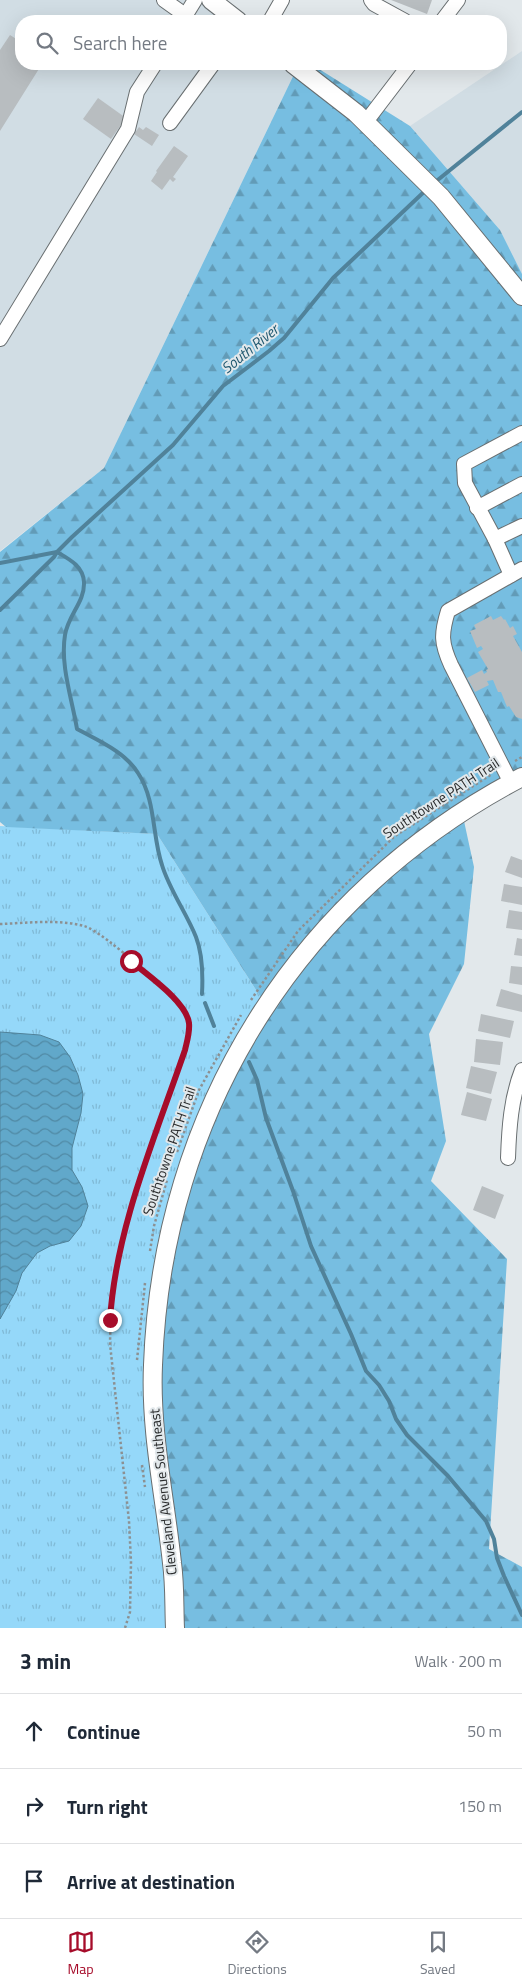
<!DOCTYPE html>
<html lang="en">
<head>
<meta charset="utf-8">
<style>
  :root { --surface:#fff; --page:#f2f2f3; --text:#1f2937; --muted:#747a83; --line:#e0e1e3; --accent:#a60c2a }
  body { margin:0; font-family:"Titillium Web",sans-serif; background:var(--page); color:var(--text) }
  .stop { position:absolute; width:15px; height:15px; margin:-11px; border:4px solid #a60c2a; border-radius:50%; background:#fff }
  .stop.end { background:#a60c2a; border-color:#fff; box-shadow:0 1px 5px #0008 }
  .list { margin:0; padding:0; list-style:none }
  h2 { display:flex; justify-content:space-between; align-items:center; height:65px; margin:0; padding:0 20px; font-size:21px }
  h2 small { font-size:16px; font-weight:400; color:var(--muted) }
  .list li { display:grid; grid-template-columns:32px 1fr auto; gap:15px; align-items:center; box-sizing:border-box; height:75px; padding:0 20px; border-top:1px solid var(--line) }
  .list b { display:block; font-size:19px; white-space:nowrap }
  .list em { font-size:16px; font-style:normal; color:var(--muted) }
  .icon { flex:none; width:28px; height:28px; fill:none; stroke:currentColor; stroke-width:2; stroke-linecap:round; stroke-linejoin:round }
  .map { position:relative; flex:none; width:522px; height:1628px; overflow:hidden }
  .search { position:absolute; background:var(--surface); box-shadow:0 5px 20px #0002; left:15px; right:15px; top:15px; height:55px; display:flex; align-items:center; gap:12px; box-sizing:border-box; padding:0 18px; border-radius:20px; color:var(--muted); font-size:19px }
  .sheet { height:290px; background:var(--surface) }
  nav { display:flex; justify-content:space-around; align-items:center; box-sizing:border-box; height:70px; border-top:1px solid var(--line); background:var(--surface); font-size:14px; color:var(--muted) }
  nav a { display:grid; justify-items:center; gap:2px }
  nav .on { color:var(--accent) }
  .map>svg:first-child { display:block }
</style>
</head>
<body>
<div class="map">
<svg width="522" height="1628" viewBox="0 0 522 1628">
  <defs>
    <pattern id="grass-tufts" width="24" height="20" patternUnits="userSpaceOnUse" patternTransform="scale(1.25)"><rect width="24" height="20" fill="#95d8f9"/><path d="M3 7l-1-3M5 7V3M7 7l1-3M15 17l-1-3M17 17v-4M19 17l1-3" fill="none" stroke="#80bad6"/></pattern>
    <pattern id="forest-firs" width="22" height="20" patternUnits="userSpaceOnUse" patternTransform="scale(1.25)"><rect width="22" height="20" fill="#77bee1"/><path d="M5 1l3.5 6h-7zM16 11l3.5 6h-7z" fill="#629bb7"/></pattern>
    <pattern id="water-waves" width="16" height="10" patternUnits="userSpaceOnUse" patternTransform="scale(1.25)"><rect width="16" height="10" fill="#61a8ca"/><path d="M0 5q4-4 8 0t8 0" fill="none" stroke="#5089a4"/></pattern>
  </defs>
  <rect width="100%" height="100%" fill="#e2e8eb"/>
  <!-- built -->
  <g fill="#d1dde4">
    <path d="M0 0H213L243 21H21V64H299L104 468 0 551Z"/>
    <path d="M522 51V274L500 230 410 126Z"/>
  </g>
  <!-- grass -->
  <path fill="url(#grass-tufts)" d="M0 826 157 834 270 1012 182 1628H0Z"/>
  <!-- forest -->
  <path fill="url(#forest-firs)" d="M299 64H311L410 126 500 230 522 274V773L464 821 474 867 464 964 429 1034 446 1141 431 1181 507 1259 489 1549 522 1567V1628H182L157 1376 167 1245 215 1099 270 1012 157 834 6 827 0 822V552L104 468Z"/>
  <!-- water -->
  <path fill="url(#water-waves)" stroke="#50829a" d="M0 1032 40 1035 59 1042 70 1057 78 1075 83 1094 81 1113 72 1148V1170L82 1187 88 1206 81 1226 69 1241 50 1246 37 1253 22 1273 16 1291 0 1319Z"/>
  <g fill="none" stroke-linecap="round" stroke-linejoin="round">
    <!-- stream -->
    <g stroke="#50829a" stroke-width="4">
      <path d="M434 183 522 112"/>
      <path d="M0 563 57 552C69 559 83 566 84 582 85 602 68 615 65 635 60 665 72 699 77 729 99 741 125 752 138 773 156 800 152 836 162 865 169 889 187 914 196 937 203 955 203 975 202 994"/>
      <path d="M0 610 54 557 57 552 72 537 173 445 223 386 269 351 284 338 333 278 427 189"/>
      <path d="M205 1003 214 1026"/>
      <path d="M249 1062 257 1080 266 1118 293 1191 311 1246 351 1334 366 1371 379 1385 389 1401 396 1419 407 1435 448 1476 486 1521 494 1539 497 1558 504 1576 522 1615"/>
    </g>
  </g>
  <!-- building -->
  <g fill="#b8bdc0">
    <path d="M391 0H432L427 14Z"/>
    <path d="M10 35 21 42V64H42L0 131V50Z"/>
    <path d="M98 98 126 118 111 139 83 119Z"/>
    <path d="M139 127 143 130 146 127 159 135 152 146 134 134Z"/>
    <path d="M174 146 188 156 173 177 176 179 173 182 170 179 162 190 151 181 157 172 156 171Z"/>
    <path d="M491 616 493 620 501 616 504 620 505 619 510 628 513 626 517 634 513 636 522 652V719L516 717 509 706 507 707 501 692H498L493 680 487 681 489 685 475 692 467 678 482 670 484 674 487 672 486 670 488 669 478 652 483 649 481 646 477 648 470 631 476 629 474 625Z"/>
    <path d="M511 856 522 860V878L505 872Z"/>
    <path d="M504 884 522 887V905L501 901Z"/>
    <path d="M509 910 522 912V930L506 928Z"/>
    <path d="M517 938 522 939V956L514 955Z"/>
    <path d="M511 966 522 967V985L509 983Z"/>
    <path d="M501 989 522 995V1012L496 1006Z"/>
    <path d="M481 1014 514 1021 510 1038 478 1031Z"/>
    <path d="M476 1039 503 1042 500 1065 474 1062Z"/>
    <path d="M471 1066 497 1072 491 1094 466 1088Z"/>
    <path d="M467 1092 492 1099 486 1121 461 1115Z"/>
    <path d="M482 1186 504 1195 495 1219 473 1210Z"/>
  </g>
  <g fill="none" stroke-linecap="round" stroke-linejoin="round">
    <!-- minor casing -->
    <g stroke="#696f71" stroke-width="16">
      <g id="minor">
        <path d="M164 0 185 15"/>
        <path d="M371 0 374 4 405 21"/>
        <path d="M182 21 195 0"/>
        <path d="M270 21 282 0"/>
        <path d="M442 21 458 0"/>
        <path d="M170 123 213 64"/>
        <path d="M365 123 410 64"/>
        <path d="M0 339 128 129 137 92 155 64"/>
        <path d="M477 508 522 484"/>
        <path d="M495 539 522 526"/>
        <path d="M511 575 495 539 465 483 464 464 522 433"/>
        <path d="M511 783 451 665C441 643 441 634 448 611L522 569"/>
        <path d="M508 1158C509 1128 511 1098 522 1070"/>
      </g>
    </g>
    <!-- major casing -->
    <g stroke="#696f71" stroke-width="20">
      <g id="major">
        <path d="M211 0 238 21"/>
        <path d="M293 64 356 113 441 197 522 296"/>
        <path d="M175 1628C174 1607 175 1585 172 1563 165 1497 150 1432 153 1365 162 1112 298 894 522 777"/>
      </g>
    </g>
    <!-- path -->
    <g stroke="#8c9092" stroke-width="2.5" stroke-dasharray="2.5 2.5" stroke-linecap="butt">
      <path d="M515 761 522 757"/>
      <path d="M0 924C27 923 58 919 84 926 103 931 183 1002 188 1020 191 1030 187 1041 185 1050L131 1209 121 1243 111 1300 110 1344 129 1521 131 1562 130 1612 125 1628"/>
      <path d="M251 1000 298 931 395 836 492 774"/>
      <path d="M177 1152 199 1090 241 1015"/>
      <path d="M150 1251 154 1226 167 1180"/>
      <path d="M137 1360 145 1283"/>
      <path d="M142 1465 145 1487"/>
    </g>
    <!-- minor -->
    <use href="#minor" stroke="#fff" stroke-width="14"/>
    <!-- major -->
    <use href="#major" stroke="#fff" stroke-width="18"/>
  </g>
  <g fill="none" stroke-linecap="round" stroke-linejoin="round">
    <!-- route -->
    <path stroke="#a60c2a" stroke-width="6" d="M110 1320C116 1227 155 1138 185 1050 187 1041 190 1032 189 1023 186 1001 147 975 131 961"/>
  </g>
  <g text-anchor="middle" stroke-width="4" stroke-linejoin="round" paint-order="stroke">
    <!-- street labels -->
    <g font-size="14" fill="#282a2b" stroke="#e2e8eb">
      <text transform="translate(441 798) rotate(-33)" y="5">Southtowne PATH Trail</text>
      <text transform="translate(169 1151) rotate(-71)" y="5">Southtowne PATH Trail</text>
      <text transform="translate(163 1492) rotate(-96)" y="5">Cleveland Avenue Southeast</text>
    </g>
    <!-- water labels -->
    <g font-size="15" font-style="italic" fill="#205870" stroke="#e2e8eb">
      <text transform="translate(250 349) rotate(-39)" y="5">South River</text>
    </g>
  </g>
</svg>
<div class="stop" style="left:131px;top:961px"></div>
<div class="stop end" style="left:110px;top:1320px"></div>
<div class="search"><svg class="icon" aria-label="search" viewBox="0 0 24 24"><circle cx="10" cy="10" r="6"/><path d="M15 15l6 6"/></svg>Search here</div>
</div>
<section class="sheet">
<h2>3 min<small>Walk · 200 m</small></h2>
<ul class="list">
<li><svg class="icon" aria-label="ahead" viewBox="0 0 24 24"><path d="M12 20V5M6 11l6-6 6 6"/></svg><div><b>Continue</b></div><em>50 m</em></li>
<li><svg class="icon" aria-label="right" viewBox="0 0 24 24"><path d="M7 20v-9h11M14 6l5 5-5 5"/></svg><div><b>Turn right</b></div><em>150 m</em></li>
<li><svg class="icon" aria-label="arrive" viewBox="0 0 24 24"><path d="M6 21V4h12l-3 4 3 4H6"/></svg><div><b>Arrive at destination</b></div></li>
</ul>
</section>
<nav>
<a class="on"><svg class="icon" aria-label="map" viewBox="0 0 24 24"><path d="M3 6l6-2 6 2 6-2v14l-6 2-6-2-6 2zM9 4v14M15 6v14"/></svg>Map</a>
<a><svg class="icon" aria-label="directions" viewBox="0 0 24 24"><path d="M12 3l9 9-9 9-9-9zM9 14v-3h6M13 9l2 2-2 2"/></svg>Directions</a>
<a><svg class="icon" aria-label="saved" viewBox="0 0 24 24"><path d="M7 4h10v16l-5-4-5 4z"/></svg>Saved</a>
</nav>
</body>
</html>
